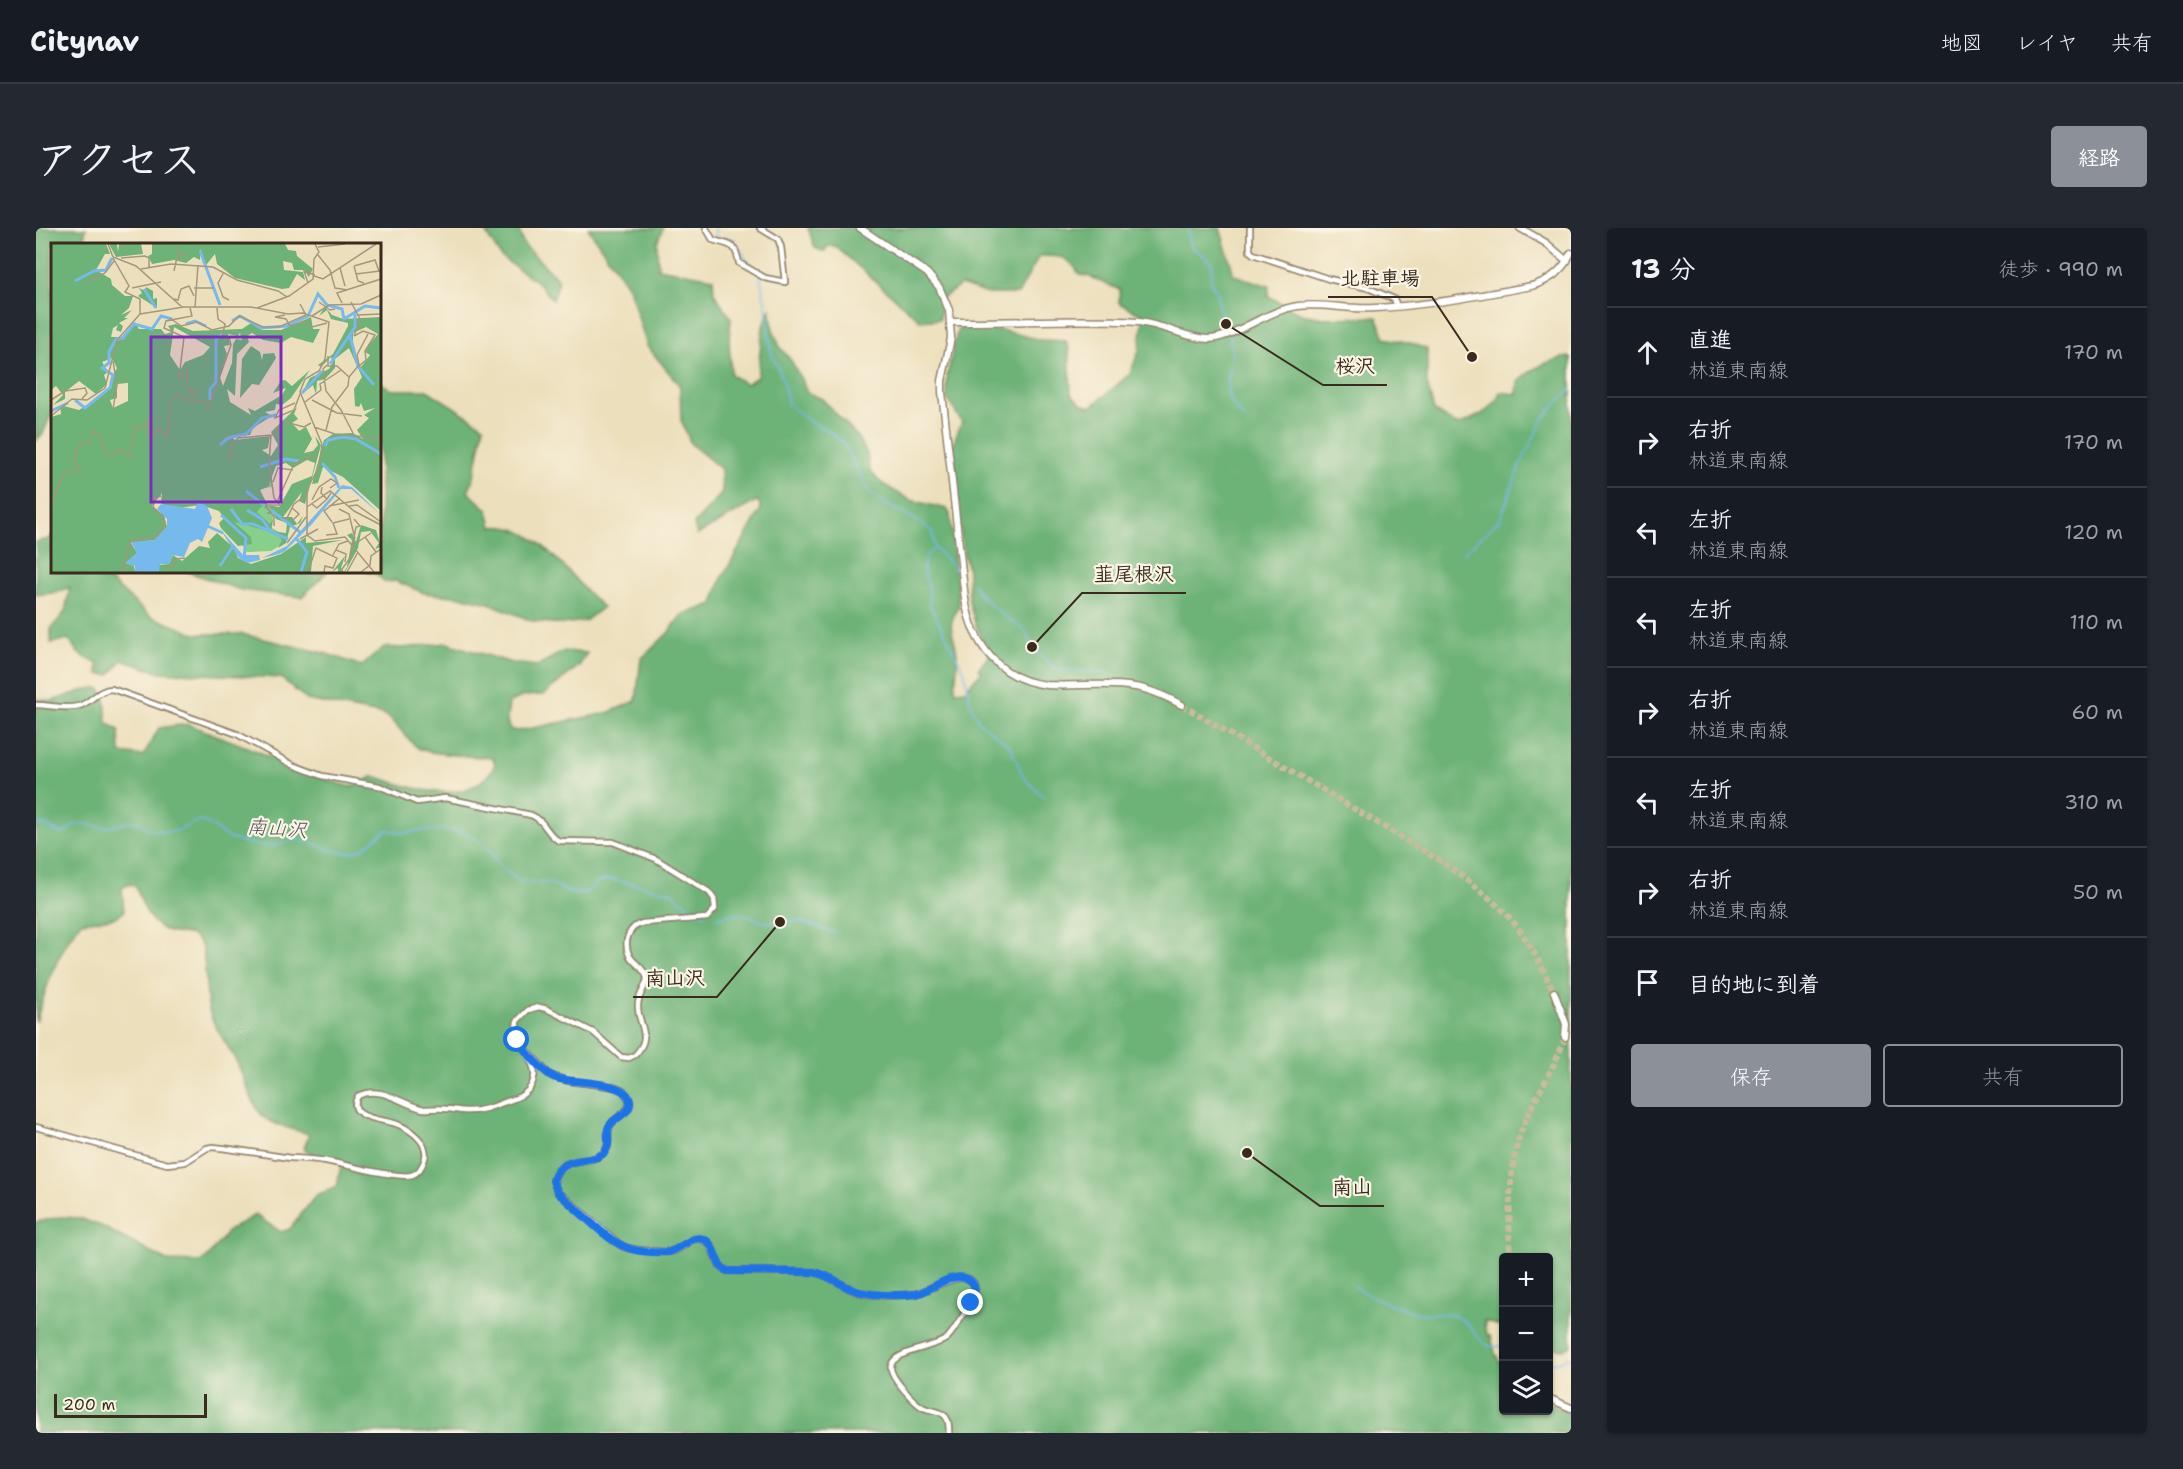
<!DOCTYPE html>
<html lang="ja">
<head>
<meta charset="utf-8">
<style>
  :root { --surface:#171b24; --page:#242831; --text:#f1f3f6; --muted:#9ea1a6; --line:#363941; --accent:#8c9099 }
  body { margin:0; font-family:"Shantell Sans","Klee One",sans-serif; background:var(--page); color:var(--text) }
  .controls { position:absolute; right:18px; bottom:18px; display:grid; overflow:hidden; border-radius:6px; box-shadow:0 2px 4px #0004 }
  .controls button { width:54px; height:54px; display:grid; place-items:center; padding:0; border:0; border-bottom:2px solid var(--line); background:var(--surface); color:var(--text); font:30px sans-serif }
  .scale { position:absolute; left:18px; bottom:15px; width:153px; box-sizing:border-box; padding-left:6px; border:3px solid #3b2a1e; border-top:0; font-size:16px; line-height:21px; white-space:nowrap; color:#3b2a1e; -webkit-text-stroke:4px #fcf5e5; paint-order:stroke }
  .stop { position:absolute; width:18px; height:18px; margin:-14px; border:4px solid #1a73e8; border-radius:50%; background:#fff }
  .stop.end { background:#1a73e8; border-color:#fff; box-shadow:0 2px 6px #0008 }
  .list { margin:0; padding:0; list-style:none }
  h2 { display:flex; justify-content:space-between; align-items:center; height:78px; margin:0; padding:0 24px; font-size:26px }
  h2 small { font-size:20px; font-weight:400; color:var(--muted) }
  .list li { display:grid; grid-template-columns:39px 1fr auto; gap:18px; align-items:center; box-sizing:border-box; height:90px; padding:0 24px; border-top:2px solid var(--line) }
  .list b { display:block; font-size:22px; white-space:nowrap }
  .list p { margin:0; font-size:20px; white-space:nowrap; color:var(--muted) }
  .list em { font-size:20px; font-style:normal; color:var(--muted) }
  .actions { display:flex; gap:12px; padding:18px 24px }
  .actions a { flex:1; padding:14px 0; border:2px solid var(--accent); border-radius:6px; text-align:center; font-size:21px; color:var(--accent) }
  .actions .main { background:var(--accent); color:#fff }
  .icon { flex:none; width:33px; height:33px; fill:none; stroke:currentColor; stroke-width:2; stroke-linecap:round; stroke-linejoin:round }
  .map { position:relative; flex:none; width:1535px; height:1205px; overflow:hidden; border-radius:6px }
  header { display:flex; align-items:center; gap:36px; box-sizing:border-box; height:84px; padding:0 30px; background:var(--surface); border-bottom:2px solid var(--line) }
  header strong { font-size:28px }
  nav { display:flex; gap:33px; margin-inline-start:auto; font-size:21px }
  .intro { display:flex; align-items:center; justify-content:space-between; box-sizing:border-box; height:144px; padding:0 36px }
  h1 { margin:0; font-size:42px }
  .button { padding:15px 27px; border-radius:6px; background:var(--accent); color:#fff; font-size:21px; font-weight:700 }
  main { display:flex; gap:36px; padding:0 36px }
  aside { flex:1; background:var(--surface); border-radius:6px; box-shadow:0 2px 4px #0004 }
  .map>svg:first-child { display:block }
</style>
</head>
<body>
<header>
<strong>Citynav</strong>
<nav><a>地図</a><a>レイヤ</a><a>共有</a></nav>
</header>
<div class="intro"><h1>アクセス</h1><a class="button">経路</a></div>
<main>
<div class="map">
<svg width="1535" height="1205" viewBox="0 0 1535 1205">
  <rect width="100%" height="100%" fill="#fcf5e5"/>
  <filter id="ink" filterUnits="userSpaceOnUse"><feTurbulence type="fractalNoise" baseFrequency=".0167" numOctaves="2"/><feDisplacementMap in="SourceGraphic" scale="12" xChannelSelector="R" yChannelSelector="G"/><feConvolveMatrix kernelMatrix="1 2 1 2 8 2 1 2 1" color-interpolation-filters="sRGB"/></filter>
  <filter id="wash" filterUnits="userSpaceOnUse"><feTurbulence type="fractalNoise" baseFrequency=".008" numOctaves="4" result="noise"/><feDisplacementMap in="SourceGraphic" scale="24" xChannelSelector="R" yChannelSelector="G"/><feGaussianBlur stdDeviation="1.35" result="paint"/><feColorMatrix in="noise" values="0 0 0 0 0 0 0 0 0 0 0 0 0 0 0 0 0 1.4 0 .05"/><feComposite in="paint" operator="in"/></filter>
  <g filter="url(#wash)">
    <rect width="100%" height="100%" fill="#ecdfbc"/>
    <!-- forest -->
    <g fill="#6db277" stroke="#546e4a" stroke-width="1.5">
      <path d="M0 0H50L47 16H16V185L7 205 0 213Z"/>
      <path d="M447 0H482L488 17 523 52 517 72 501 54 465 29Z"/>
      <path d="M552 0H627L621 15 622 40 677 50 678 65 695 90 693 113 695 147 710 156 721 149 727 99 734 81 737 102 744 119 756 134 772 165 786 171 821 208 831 226 834 243 845 255 874 272 911 281 914 286 923 378C907 402 921 406 921 429 922 440 919 452 919 463L929 462 946 443 942 441 954 427 940 398 933 374 932 342 926 319 917 215 926 194 911 171V147L922 101 964 102 1005 112 1030 113 1033 121 1035 166 1046 176 1055 179 1094 146 1103 123 1108 88 1083 75 1084 62 1052 48 1044 47C1032 27 1025 28 1003 28L982 66H952L925 57 905 71 904 91 885 93 799 18H792L788 24 779 20 772 0H1184L1198 47 1233 58 1232 68 1265 86 1288 90 1341 89 1349 110 1374 115 1391 121V156L1398 183 1422 197C1438 190 1459 183 1464 164L1481 166 1482 154C1495 141 1516 130 1535 129V1118L1527 1121 1513 1119 1512 1030H1468L1467 1099 1448 1093 1450 1105 1455 1109 1459 1125 1467 1141 1468 1182H1512L1513 1175 1535 1187V1205H0V994L24 989 43 990 65 998 131 1033 165 1034 171 1030 193 1002 219 987 245 1004 254 1001 280 967 301 959 306 932 279 928 268 921 273 906C261 902 240 898 230 891 218 883 209 852 203 839 194 818 176 800 172 777 170 766 169 725 166 719 155 699 145 709 131 703 112 695 106 676 100 659L94 656 86 660 88 684 77 690 45 694C22 723 10 758 0 794V471L16 473 51 461 63 460 69 469 71 495 83 502 84 525 107 528 123 500 152 496 226 525 260 542 315 559 338 548C375 561 435 581 459 537L457 530C441 528 394 527 382 520 372 513 362 496 349 487L271 472 245 450 122 444 86 432 74 447 62 446V436L43 426 32 411 15 415V401L29 384 34 359 23 364 0 367V314L13 311 16 307V344H64L114 388 159 406H206L288 425 326 438 348 419 367 420 411 415 476 435 501 438 528 423 551 425 543 438 507 467 487 468 473 475 471 492 473 501 482 503 571 485 600 473 605 431 632 405 645 388 677 376 685 352 725 281 722 272 661 307 658 296 686 265 685 241 655 216 645 192 644 158 611 118 593 60Z"/>
      <path d="M344 154 356 162H391L448 198 438 248 432 264 452 282 456 299C502 293 535 353 567 379L549 393 526 396 496 393 453 375 427 369 388 365 360 353 349 354 339 345 330 344H344Z"/>
      <path d="M152 344H291L266 369 205 362Z"/>
    </g>
    <g fill="none" stroke-linecap="round" stroke-linejoin="round">
      <!-- stream -->
      <g stroke="#76b9ec" stroke-width="1.5">
        <path d="M679 0V8L683 11 693 10 699 13 709 30 722 45"/>
        <path d="M1153 0C1151 27 1164 19 1176 36L1175 55 1182 66 1183 81 1193 102"/>
        <path d="M724 49 730 77 735 124 747 152 752 176 773 193 791 202 806 213 833 264 851 277 877 290 896 303 899 320 922 344"/>
        <path d="M1194 107 1196 129 1191 158 1192 167 1199 180 1209 192"/>
        <path d="M898 321 890 328 887 341 893 361 894 377 929 445 934 474 942 493 974 518 988 550 1008 569"/>
        <path d="M1428 325 1464 291 1485 235 1507 192 1521 174 1535 162"/>
        <path d="M937 355 943 366 958 380 990 404 998 422 1020 441 1075 446"/>
        <path d="M0 596 11 598 25 606 30 604 38 596C52 594 59 600 71 599 81 599 90 593 100 593 113 602 126 607 143 602 152 599 158 591 168 594 176 596 184 606 195 611 208 615 227 619 241 617 249 616 253 611 262 612 282 614 300 629 321 623 333 619 340 608 351 602L368 605 386 602H415L426 604 434 607 449 619 456 626 463 638 485 654 514 655 537 666H545L551 664 562 654 574 651 635 664 660 684 670 687"/>
        <path d="M681 690 695 686H706L727 694 764 693 788 702 800 704"/>
        <path d="M1317 1058C1332 1068 1364 1081 1382 1085 1396 1087 1410 1083 1423 1090 1435 1095 1440 1112 1453 1118 1457 1119 1464 1118 1468 1118"/>
        <path d="M1512 1132 1519 1135 1535 1129"/>
      </g>
    </g>
  </g>
  <g filter="url(#ink)">
    <g fill="none" stroke-linecap="round" stroke-linejoin="round">
      <!-- tertiary-tunnel -->
      <g stroke="#c9bb9c" stroke-width="6" stroke-dasharray="6 3" stroke-linecap="butt">
        <path d="M1146 477 1408 635C1433 654 1459 672 1479 696 1495 716 1507 741 1518 764"/>
        <path d="M1474 1030C1473 989 1472 939 1486 901 1498 869 1519 841 1529 809"/>
      </g>
      <!-- minor casing -->
      <g stroke="#94846d" stroke-width="8">
        <g id="minor">
          <path d="M670 0 677 12C695 18 699 14 703 35L729 50 749 54 745 19 742 11 724 0"/>
          <path d="M1214 0V23L1217 26 1293 51 1332 60 1358 71 1361 78"/>
          <path d="M0 477C15 477 28 482 43 478 56 474 62 461 76 461L201 506 257 537 286 548 343 558 381 574 409 570 495 587C510 593 510 606 523 613L577 614 620 631 673 664 678 671 679 681 671 690 607 695C593 698 587 713 593 727 598 736 608 739 611 750 610 760 602 767 602 777 601 797 618 807 599 827L593 830 585 829 557 804 511 781 503 779 492 782 481 793 480 803 481 812 514 847 532 853 580 859 587 862 594 874C592 885 583 887 576 895 568 904 577 917 567 925 552 939 530 924 518 950L520 962 587 1019 603 1022 632 1024 641 1022 658 1011H665L673 1015 683 1037 691 1043 778 1044C793 1047 805 1057 819 1063 836 1069 861 1068 878 1066 890 1065 942 1031 939 1065 938 1074 931 1081 926 1089 921 1096 917 1105 910 1111 897 1120 857 1123 855 1138 853 1148 879 1176 888 1180 895 1183 903 1182 909 1188 913 1192 913 1199 913 1205"/>
          <path d="M0 899 131 936 149 934 171 920 177 919C203 922 229 926 254 930 268 931 282 931 295 934 311 937 362 951 376 947 383 945 387 937 389 930 393 915 375 902 363 897 352 891 308 892 322 868 345 856 368 878 388 881 395 881 403 880 411 881 417 881 423 883 429 883 443 884 456 879 469 874 482 870 496 865 498 849 500 842 495 834 492 827"/>
        </g>
      </g>
      <!-- tertiary casing -->
      <g stroke="#94846d" stroke-width="9">
        <g id="tertiary">
          <path d="M824 0 891 45 903 59 913 82 915 110 906 153V164L929 371C936 415 963 452 1011 457 1040 459 1070 454 1099 459 1115 461 1131 469 1146 477"/>
          <path d="M1484 0 1510 15 1531 33"/>
          <path d="M916 94C978 95 1040 90 1102 94 1125 96 1153 111 1173 111 1198 110 1231 82 1262 78 1287 75 1313 82 1339 80 1389 78 1447 67 1496 58 1515 52 1526 43 1535 25"/>
          <path d="M1518 764 1530 796 1529 809"/>
          <path d="M1512 1170 1535 1180"/>
        </g>
      </g>
      <!-- minor -->
      <use href="#minor" stroke="#fff" stroke-width="4.5"/>
      <!-- tertiary -->
      <use href="#tertiary" stroke="#fff" stroke-width="6"/>
    </g>
  </g>
  <g fill="none" stroke-linecap="round" stroke-linejoin="round" filter="url(#ink)">
    <!-- route -->
    <path stroke="#1a73e8" stroke-width="8" d="M481 812C489 823 508 846 520 850 537 856 592 851 594 874 595 887 575 889 572 901 571 908 574 914 571 920 564 940 525 922 517 953L522 965C541 980 567 1009 587 1018 599 1024 619 1025 633 1024 644 1022 655 1007 667 1011 681 1016 677 1036 691 1043L778 1044C792 1047 803 1055 815 1061 830 1068 863 1068 880 1066 895 1063 915 1043 932 1051 942 1056 939 1067 935 1075"/>
  </g>
  <g text-anchor="middle" stroke-width="4.5" stroke-linejoin="round" paint-order="stroke">
    <!-- water labels -->
    <g font-size="20" font-style="italic" fill="#4d555c" stroke="#fcf5e5">
      <text transform="translate(241 600) rotate(4)" y="7">南山沢</text>
    </g>
  </g>
  <!-- overview -->
  <g transform="translate(15 15)">
    <rect width="330" height="330" fill="#ecdfbc"/>
    <path d="M218 223 221 244 210 245 209 248 222 272 221 285 234 293 233 300 220 308 196 309 180 286 178 238Z" fill="#87cf8b"/>
    <path d="M0 1H55L59 11H54L45 27 60 36 61 42 74 53H82L78 65 70 72 81 67 73 75H77L68 80 72 83 70 89 65 87 67 82 62 85 60 94H67V98L84 79 88 86H110L114 91 121 89 117 83 125 81 142 88 191 86 200 80 211 87H230L260 74 262 86H269L262 100 240 94 230 100 212 97 201 90 196 93 198 99 186 111 184 153 176 146 179 159 200 172 197 165 204 168 231 152 235 145 222 150 230 138 234 137 241 143 259 127 240 155 231 162 225 161 224 167 214 169 221 173 202 185 199 192 180 193 184 197 219 193 217 205 211 207 220 213 227 202 220 189 246 164 243 171 247 176 241 180 248 188 255 184 261 196 253 210 262 208 267 202 264 193 270 202 254 261 248 258 251 249 232 274H241L246 281 252 273 249 280 239 284 235 300 227 305 231 297 225 290 183 279 200 294 201 301 187 303 170 285 168 280 173 275 168 268 150 262 119 266 110 260 111 250 101 263 113 272 116 284 104 297 80 300 86 310 75 320 83 323 84 329H0V174L10 171 9 162 28 167 46 156 61 143 59 138 66 125 61 115 51 119 57 129 53 132 56 141 45 151 28 138 14 149V156L2 162 12 152 5 143 0 147ZM123 84 159 104 152 112 134 119 129 127 119 112ZM189 90 191 97 185 96 182 101 181 120 172 143 169 134 176 111 173 103 179 102 177 91 187 93ZM77 140V158L62 165 59 157 66 155V141ZM256 217 264 220 261 233 241 241 228 264 217 262 225 276 236 280 235 290 220 288 222 276 219 281 206 269 211 263 218 268 215 271H221L209 247 217 244 225 223 235 220 242 225ZM58 1H66L67 9 68 1H90L92 11 65 14ZM101 1H234L237 7 245 8 246 13 262 26 258 34 253 27H243L241 20 232 18 233 27 252 29 254 37 246 31 238 45 231 46 184 35 166 21 164 11 155 22 149 6V17L143 14 135 20 123 17 101 21 97 13 101 11ZM95 44 102 48V56L106 55V65L87 53 91 50 88 45 94 48ZM274 64 281 72 292 76 330 74V268L292 234 272 224 267 240 261 241 273 197 282 191 302 190 312 196 306 187 318 175 313 172 324 165 313 168 310 160 308 164 304 163 303 146 311 134 298 105 284 116V125L274 136 266 138 265 151 262 142 250 152 259 135 278 126 282 119 280 114 270 124 267 122 282 111 297 83V80L280 76 276 67 268 73ZM315 84 327 91 316 104 314 109 319 112 310 124 302 111V90ZM200 103 209 109 211 117 212 111 223 110 225 115 208 142 201 141 189 155 191 116ZM310 282 325 287 330 304 324 306 328 300 319 288 310 289 307 305 294 329H287V325L281 329 294 313 290 325 293 329 296 324 301 297 296 292 301 290 305 299ZM166 290 183 305 187 315 200 321 230 311 255 294V300L292 297 262 303 260 329H108L107 322 118 321 122 312 131 318 148 303 159 305 157 299Z" fill="#6db277" fill-rule="evenodd"/>
    <path d="M291 242 301 244 330 272 300 246H290L261 281 234 308 228 311 211 315 236 303ZM147 259 156 263 161 275 151 299 147 296 139 300 133 314 122 312 118 321H109L108 329H84V323L74 320 86 310 80 299 103 297 116 284V276L106 266 110 261 144 266ZM169 286 192 312H208L209 317 196 320 188 315Z" fill="#76b9ec"/>
    <path fill="none" stroke="#76b9ec" stroke-width="3" d="M149 8 169 62M24 38 43 28 55 27 61 15M93 46 105 65M181 78 189 73 210 85 236 83 257 73 267 51 276 62 291 66 293 76 314 63 330 65M135 81 144 78 155 83M299 93 307 123 323 142M279 121 304 84V71M251 150 271 128M24 157 34 165 59 145 62 132 51 125 58 120V109L65 96 72 95 83 81 101 86 110 73 121 76M159 157V146L165 139V97L171 91M0 168 17 160M193 193 211 175 225 172M169 202 177 195 195 191M274 203 277 197 292 194 305 196 330 211M271 220 284 234 288 245M209 224 235 216 248 218M195 248 214 263M180 266 191 281H202L237 296M196 267 211 276 220 289M220 267 250 290M170 272 195 295 193 315M154 282 172 290M245 295 256 309 250 329M169 323 182 303"/>
    <path fill="none" stroke="#a5977d" stroke-width="1.5" d="M57 1 62 14 85 23 131 64H200L237 71 252 70 278 79 274 116 268 128 254 136 249 149 271 201 268 224 256 246V292L264 298 294 294 323 329M267 4 294 1M267 12 279 27 284 45 297 47M62 15 78 43 74 49 89 56V71M70 15 94 13 98 15V25M303 23 324 17 328 28M303 23 307 38 313 40M289 25 294 43M90 26 120 21 162 24 186 37 227 48 236 54M123 28 126 14 133 12 125 9 129 7M173 29 167 40 172 54 178 57M305 31 329 28M263 33 272 36 325 1M37 38 54 30 63 18M257 40 253 28 264 32M81 45 110 39M143 45H163M123 56 127 57 130 46 138 43 143 53M268 59 279 67 284 66M300 59 309 76 303 93M291 60 286 50 330 36M144 64 147 22M139 65 141 73 115 78 113 85 133 94 128 135 136 129V146L146 148 141 158H154L157 167 180 102 178 94H171L174 81 167 76 166 65M206 65 238 53 262 36 263 16 268 9 264 1M234 72 224 74 235 76 239 83 252 79 261 84 276 80M306 72 330 71M261 73 278 62 310 61 330 52M119 75 130 83 146 79 161 87 178 83 188 73 212 84H228L255 72 249 61M303 93 312 88 324 92 314 108 315 117 308 123M277 113V123H286L298 134M276 122 272 126 275 148 290 167 302 190M0 157 14 148 34 145 36 150 31 156M261 157 286 170 311 173M254 159 270 147 269 141 290 127M244 160 228 167 224 175 243 167 249 151M62 166 66 142 62 118M0 173 21 156 36 157 54 145 66 97 89 71 133 64M263 184 284 191 327 195 330 205M275 187 281 164 297 143 298 134 308 122 306 112 317 91M220 192 218 220 223 255 229 262H215L223 274V283M178 217 181 201 187 195 221 192 235 179 253 184 260 180M222 239 227 225 242 227M271 244 270 250 276 256 280 250M261 257 268 244 280 236 286 240 279 245M226 259 243 221 259 213 266 216M0 261 13 230 30 226 24 220V210L31 200 37 201 43 188 50 194 55 211 64 212 68 205 79 214 84 183 92 186 99 174 97 191 102 192 108 186 116 195 120 157 127 150 136 158 141 147M261 261 266 265 276 256M278 263 308 257M298 263 306 262 330 279M256 264 279 248 303 268 330 282M288 266 298 271 304 296M231 275H236L243 261 255 252M241 278 248 271 241 265M281 279 273 268 289 255M275 292 286 291 282 280 298 276M314 294 325 309M249 296 267 286M236 300 255 274M304 301 320 290M285 307 295 311 294 319M282 312 288 301 297 298M118 326 125 316 134 315M72 329 79 298 106 293 113 283V275L102 264 105 254 110 253M257 329 265 305 286 315 282 325 274 323 273 329M289 329 299 315 305 284 309 283 303 276M296 329 307 309M310 329 319 322 320 313 330 306"/>
    <path fill="#7b2cbf" fill-opacity="0.15" stroke="#7b2cbf" stroke-width="3" d="M100 94H230V259H100Z"/>
    <rect width="330" height="330" fill="none" stroke="#3b2a1e" stroke-width="3"/>
  </g>
  <!-- callouts -->
  <path fill="none" stroke="#3b2a1e" stroke-width="2" d="M1436 129L1396 69H1292M1190 96L1287 157H1351M996 419L1046 365H1150M744 694L681 769H597M1211 925L1284 978H1348"/>
  <g fill="#3b2a1e" stroke="#fcf5e5" stroke-width="2">
    <circle cx="1436" cy="129" r="6"/>
    <circle cx="1190" cy="96" r="6"/>
    <circle cx="996" cy="419" r="6"/>
    <circle cx="744" cy="694" r="6"/>
    <circle cx="1211" cy="925" r="6"/>
  </g>
  <g font-size="20" text-anchor="middle" font-weight="bold" fill="#3b2a1e" stroke="#fcf5e5" stroke-width="4.5" stroke-linejoin="round" paint-order="stroke">
    <text x="1344" y="57">北駐車場</text>
    <text x="1319" y="145">桜沢</text>
    <text x="1098" y="353">韮尾根沢</text>
    <text x="639" y="757">南山沢</text>
    <text x="1316" y="966">南山</text>
  </g>
</svg>
<div class="controls">
<button>+</button>
<button>−</button>
<button><svg class="icon" aria-label="layers" viewBox="0 0 24 24"><path d="M12 4l9 5-9 5-9-5zM3 14l9 5 9-5"/></svg></button>
</div>
<div class="scale">200 m</div>
<div class="stop" style="left:481px;top:812px"></div>
<div class="stop end" style="left:935px;top:1075px"></div>
</div>
<aside>
<h2>13 分<small>徒歩 · 990 m</small></h2>
<ul class="list">
<li><svg class="icon" aria-label="ahead" viewBox="0 0 24 24"><path d="M12 20V5M6 11l6-6 6 6"/></svg><div><b>直進</b><p>林道東南線</p></div><em>170 m</em></li>
<li><svg class="icon" aria-label="right" viewBox="0 0 24 24"><path d="M7 20v-9h11M14 6l5 5-5 5"/></svg><div><b>右折</b><p>林道東南線</p></div><em>170 m</em></li>
<li><svg class="icon" aria-label="left" viewBox="0 0 24 24"><path d="M17 20v-9H6M10 6l-5 5 5 5"/></svg><div><b>左折</b><p>林道東南線</p></div><em>120 m</em></li>
<li><svg class="icon" aria-label="left" viewBox="0 0 24 24"><path d="M17 20v-9H6M10 6l-5 5 5 5"/></svg><div><b>左折</b><p>林道東南線</p></div><em>110 m</em></li>
<li><svg class="icon" aria-label="right" viewBox="0 0 24 24"><path d="M7 20v-9h11M14 6l5 5-5 5"/></svg><div><b>右折</b><p>林道東南線</p></div><em>60 m</em></li>
<li><svg class="icon" aria-label="left" viewBox="0 0 24 24"><path d="M17 20v-9H6M10 6l-5 5 5 5"/></svg><div><b>左折</b><p>林道東南線</p></div><em>310 m</em></li>
<li><svg class="icon" aria-label="right" viewBox="0 0 24 24"><path d="M7 20v-9h11M14 6l5 5-5 5"/></svg><div><b>右折</b><p>林道東南線</p></div><em>50 m</em></li>
<li><svg class="icon" aria-label="arrive" viewBox="0 0 24 24"><path d="M6 21V4h12l-3 4 3 4H6"/></svg><div><b>目的地に到着</b></div></li>
</ul>
<div class="actions"><a class="main">保存</a><a>共有</a></div>
</aside>
</main>
</body>
</html>
